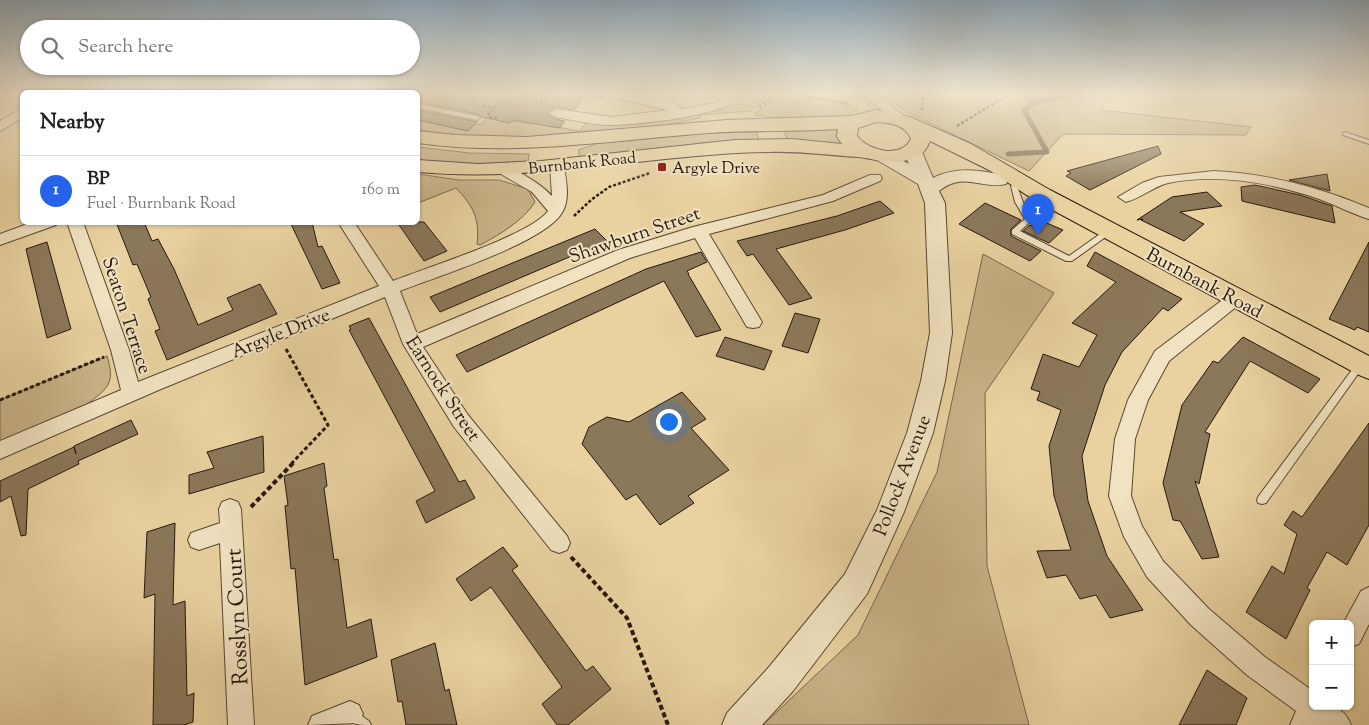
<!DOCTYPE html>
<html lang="en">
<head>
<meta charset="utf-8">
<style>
  :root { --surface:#fff; --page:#f6f6f6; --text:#202124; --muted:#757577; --line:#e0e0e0; --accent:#2563eb }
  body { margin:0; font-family:"Sorts Mill Goudy",serif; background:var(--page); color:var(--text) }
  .controls { position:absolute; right:15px; bottom:15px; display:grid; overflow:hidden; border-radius:8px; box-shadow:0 1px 4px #0004 }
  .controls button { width:45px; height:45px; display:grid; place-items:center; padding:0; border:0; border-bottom:1px solid var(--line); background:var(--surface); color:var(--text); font:25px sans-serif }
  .you { position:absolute; left:668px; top:421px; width:18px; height:18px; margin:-12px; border:4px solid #fff; border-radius:50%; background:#1a73e8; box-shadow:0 0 0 8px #1a73e833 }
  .badge { display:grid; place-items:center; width:32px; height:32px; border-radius:50%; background:var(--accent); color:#fff; font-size:16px; font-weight:700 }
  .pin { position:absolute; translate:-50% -41px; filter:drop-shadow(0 1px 2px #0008) }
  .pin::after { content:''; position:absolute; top:26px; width:18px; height:15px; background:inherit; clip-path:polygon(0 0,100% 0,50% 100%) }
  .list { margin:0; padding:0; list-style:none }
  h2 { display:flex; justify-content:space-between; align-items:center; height:65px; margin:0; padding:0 20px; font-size:21px }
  h2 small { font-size:16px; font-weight:400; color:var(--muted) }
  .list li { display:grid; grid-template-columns:32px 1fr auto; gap:15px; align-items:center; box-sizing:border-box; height:70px; padding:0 20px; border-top:1px solid var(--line) }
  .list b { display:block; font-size:19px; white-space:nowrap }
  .list p { margin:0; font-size:16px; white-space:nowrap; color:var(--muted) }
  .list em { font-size:16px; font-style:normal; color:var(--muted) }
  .icon { flex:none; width:28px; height:28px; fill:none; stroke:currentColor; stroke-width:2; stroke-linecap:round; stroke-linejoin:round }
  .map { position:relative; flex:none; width:1369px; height:725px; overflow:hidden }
  .search { position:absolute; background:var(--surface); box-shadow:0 1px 4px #0004; left:20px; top:20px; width:400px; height:55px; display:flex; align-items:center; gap:12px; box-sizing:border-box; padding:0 18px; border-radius:28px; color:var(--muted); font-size:19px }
  .panel { position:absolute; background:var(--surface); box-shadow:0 1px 4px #0004; left:20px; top:90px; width:400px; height:135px; border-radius:8px }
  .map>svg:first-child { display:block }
</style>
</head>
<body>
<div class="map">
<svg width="1369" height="725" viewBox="0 0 1369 725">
  <rect width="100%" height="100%" fill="#e9d2a0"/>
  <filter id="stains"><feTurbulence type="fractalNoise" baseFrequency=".004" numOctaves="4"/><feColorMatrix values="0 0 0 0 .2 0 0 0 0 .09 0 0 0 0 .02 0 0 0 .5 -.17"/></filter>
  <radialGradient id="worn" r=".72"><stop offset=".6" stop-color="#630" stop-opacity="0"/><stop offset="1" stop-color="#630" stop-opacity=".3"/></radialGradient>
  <!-- green -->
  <g fill="#c8b287" stroke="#77644a">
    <path d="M757 95 766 99 750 111 699 115 700 118C609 137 510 147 418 130V120L468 131 475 124 481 125 487 118 533 124 540 116 541 124 579 131 586 123H639L719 110 737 104 751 106Z"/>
    <path d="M885 95H1114L1100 110 1251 127 1246 135 1063 134 1029 171 907 112Z"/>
    <path d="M777 97 794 103 806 97 845 103 858 109 844 117 766 118 765 116H756L755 113Z"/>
    <path d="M755 128 759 140 702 143 580 158 578 150 599 143Z"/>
    <path d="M784 128H837L836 136 841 144 787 140Z"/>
    <path d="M418 147 469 153 529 154 528 163 467 164 418 160Z"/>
    <path d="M418 174 459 180H499L528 189 535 202C523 221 499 235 480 245L477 244C480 218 473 206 456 188L418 203Z"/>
    <path d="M983 254 1054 293 985 393 987 566 1029 725H763L858 635 937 472Z"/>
    <path d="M107 356C116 384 107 389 86 405L0 442V400Z"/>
  </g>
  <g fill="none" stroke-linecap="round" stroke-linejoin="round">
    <!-- stream -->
    <path stroke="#736148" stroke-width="5" d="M1008 154 1047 152 1024 110 1033 103 1068 95"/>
  </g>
  <!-- building -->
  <g fill="#8b785a" stroke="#26170e">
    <path d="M418 95H587L574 110 556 107 548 111V115L555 119 565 121 559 128 513 120 510 123 482 117 477 114 418 102Z"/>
    <path d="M418 110 477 122 468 131 418 120Z"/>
    <path d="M1158 146 1161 154 1090 190 1066 176 1071 173 1067 171Z"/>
    <path d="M1327 174 1330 191 1289 180Z"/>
    <path d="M1255 185 1300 195 1332 206 1335 223 1242 201 1241 187Z"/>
    <path d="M1207 192 1222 206 1180 212 1204 224 1184 241 1141 220 1143 219 1137 220 1172 197Z"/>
    <path d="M880 201 894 213 845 230 776 249 812 298 789 305 753 254 747 256 737 241 837 216Z"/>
    <path d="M985 203 1021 220 1011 229V236L1041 251 1030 261 959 224Z"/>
    <path d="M1042 221 1063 230 1049 243 1023 231 1030 225 1035 227Z"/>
    <path d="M116 222H144L152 241 158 239 174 269 198 325 233 310 227 298 260 284 277 314 167 360 155 331 160 329 148 299 151 297 137 264 133 265Z"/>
    <path d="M290 222H312L318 247 322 246 340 283 322 289Z"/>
    <path d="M397 222H424L447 251 424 261Z"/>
    <path d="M595 229 607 241 440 312 430 297Z"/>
    <path d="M47 242 71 329 47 338 26 249Z"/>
    <path d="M1369 242V332L1357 327 1355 330 1329 319Z"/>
    <path d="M701 252 707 262 687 271 689 274H688L721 330 696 337 664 281 467 372 456 355 646 269Z"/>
    <path d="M1095 252 1182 299 1168 311 1163 308 1122 352 1105 385 1082 456 1088 501 1107 556 1143 610 1110 618 1096 595 1080 599 1066 575 1047 578 1037 551 1071 550 1054 496 1049 446 1061 410 1037 400 1040 392 1031 389 1043 354 1079 367 1097 335 1072 323 1116 282 1087 266Z"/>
    <path d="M795 313 820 319 808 353 782 346Z"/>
    <path d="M369 318 459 482 465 480 475 498 426 523 416 501 435 491 349 330 351 329 349 326Z"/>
    <path d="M725 337 772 351 764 370 716 356Z"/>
    <path d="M1243 337 1320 379 1308 393 1250 361 1205 432 1210 434 1199 484 1195 481 1219 557 1202 559 1180 521 1173 520 1163 483 1182 405 1213 361 1218 363Z"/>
    <path d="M682 392 706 419 691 428 729 470 688 496 694 503 660 525 636 494 626 500 582 444 589 427 607 417 629 422Z"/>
    <path d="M131 420 138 434 78 461 79 464 28 489 26 535 21 536 11 496 0 502V481L74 447 76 454 74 446Z"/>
    <path d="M1369 423V525L1347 565 1327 552 1307 588 1310 590 1286 639 1246 612 1272 566 1284 574 1297 534 1284 525 1293 511 1302 517Z"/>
    <path d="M263 436 264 472 189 494V475L214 468 207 452Z"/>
    <path d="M324 463 327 486 324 488 334 560 338 559 347 628 371 619 377 657 305 685 295 568 291 569 285 506 288 505 284 476Z"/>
    <path d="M175 523 173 605 185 601 187 696 194 693 193 722 184 725H153L155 594 144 598 147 532Z"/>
    <path d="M503 547 518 566 512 570 586 671 593 666 611 689 568 725H557L542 704 562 687 491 587 471 601 456 579Z"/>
    <path d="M435 643 445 691 449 689 457 725H406L402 701 398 702 391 660Z"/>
    <path d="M1207 670 1247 698 1236 725H1179Z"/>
  </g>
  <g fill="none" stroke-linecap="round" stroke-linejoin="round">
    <!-- service casing -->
    <g stroke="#574632" stroke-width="2">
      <g id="service">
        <path d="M418 104 477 116 480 118 477 120 418 108Z"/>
        <path d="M1345 132 1369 140V144L1343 135V133Z"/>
        <path d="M1014 184 1017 186 1023 202 1033 219 1020 231 1069 256 1107 229H1113L1114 231 1072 261H1066L1012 234V230L1025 219 1015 202 1011 186Z"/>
        <path d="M1360 362 1363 363 1364 365 1363 367 1266 503 1262 504 1258 503 1257 500 1258 497 1357 363Z"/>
        <path d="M350 708 369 721 371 725C360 725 349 725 344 714L346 710Z"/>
      </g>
    </g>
    <!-- minor casing -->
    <g stroke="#574632" stroke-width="2">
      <g id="minor">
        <path d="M613 95C634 95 665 94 682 109L714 103 730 95H743C728 116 641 124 614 125 595 126 574 120 556 117L549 113 556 109 612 117 668 110 614 98Z"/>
        <path d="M863 95H877L912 122 905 126 900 125Z"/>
        <path d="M22 108V118L0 131V121Z"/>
        <path d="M557 162 564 166C566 180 570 198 563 211 548 242 435 277 400 291L417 334 618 250 693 227 823 195 870 175H880L882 178 880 181 833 201 709 234 762 322 759 327 753 328 747 327 695 238 630 258 423 347 468 415 567 536 570 543 567 550 559 553 551 550 454 427 403 344 385 297 161 389 0 459V441L121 390 111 350 67 222H83L129 350 138 382 379 286 338 222H354L393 281C425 268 531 235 548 211L532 192 492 169 494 166C509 162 542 185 552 196L550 166Z"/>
        <path d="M1214 171C1269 174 1319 187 1369 208V219C1352 214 1336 205 1319 199 1272 183 1217 173 1168 183 1153 187 1141 198 1126 202L1118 197 1142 183 1159 177Z"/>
        <path d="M33 222H58L56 225 0 245V234Z"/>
        <path d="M1235 293 1241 295 1244 299 1241 303 1169 361 1148 400 1135 439 1131 496 1142 526 1163 561 1209 609 1265 657 1313 691V706C1332 706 1343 705 1351 725H1290L1296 711 1247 675 1191 625 1147 577 1124 537 1109 496 1115 439 1128 400 1155 351 1229 295Z"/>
        <path d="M230 499 238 502 241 509 254 725H228L220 543 199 550 191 547 188 540 191 533 220 523 219 509 222 502Z"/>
        <path d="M1369 587V624L1359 644 1350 647V624H1343L1361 591Z"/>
        <path d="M350 701 359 705 363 714 359 723 308 725 312 716Z"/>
      </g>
    </g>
    <!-- tertiary casing -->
    <g stroke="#574632" stroke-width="2">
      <path id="tertiary" d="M913 147 919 148 922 152 933 178C956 166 982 170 1006 176L1008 180 1006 184C981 190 964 171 939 191L945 203 952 333 945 381 933 433 904 512 867 594 793 691 762 725H722L727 713 769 667 845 574 877 510 907 433 921 381 930 333 925 203 918 184 877 160 874 156 877 152 883 151 909 164 904 152 907 148Z"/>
    </g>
    <!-- primary casing -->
    <g stroke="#26170e" stroke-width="2">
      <path id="primary" d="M876 110 910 117 971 144 1050 190 1369 356V379L1359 375 1034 200 989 170 930 141C927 148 924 154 916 157 895 167 877 159 857 157 827 155 799 151 769 152 650 154 538 183 418 172V160L478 164 541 161 735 140 792 139 842 144 837 137 838 129C795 132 752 130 709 133 612 140 515 157 418 143V131L455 135 527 137 727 120 851 116ZM876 122C890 123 905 124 911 139 901 159 869 151 857 136L858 128Z"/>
    </g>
    <!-- path-far2 -->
    <g stroke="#26170e" stroke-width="2.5" stroke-dasharray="3 2" stroke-linecap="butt">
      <path d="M533 95 537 101"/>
      <path d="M590 95 604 98"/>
      <path d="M801 95 850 104"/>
      <path d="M520 96 545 104"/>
      <path d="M471 104 480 95"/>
      <path d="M483 106 494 108"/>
      <path d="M759 107 777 95"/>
      <path d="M922 110 923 95"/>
      <path d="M488 115 498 105 521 96"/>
      <path d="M489 117 498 118"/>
      <path d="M957 126 1008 95"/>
      <path d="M574 216 591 200 609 187 650 173"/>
    </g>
    <!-- path-far1 -->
    <g stroke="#26170e" stroke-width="3" stroke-dasharray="4 2.5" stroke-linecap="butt">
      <path d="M286 349 328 425 292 463"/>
      <path d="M0 400 104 357"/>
    </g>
    <!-- path -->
    <g stroke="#26170e" stroke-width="4" stroke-dasharray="5 3" stroke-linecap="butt">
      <path d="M251 507 294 462"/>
      <path d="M571 557 627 618 668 725"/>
    </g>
    <!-- service -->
    <use href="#service" fill="#f1e2c1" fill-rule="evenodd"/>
    <!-- minor -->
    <use href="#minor" fill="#f1e2c1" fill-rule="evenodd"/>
    <!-- tertiary -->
    <use href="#tertiary" fill="#f1e2c1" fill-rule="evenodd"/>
    <!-- primary -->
    <use href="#primary" fill="#e9d2a0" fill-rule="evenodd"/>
  </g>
  <!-- sky -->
  <linearGradient id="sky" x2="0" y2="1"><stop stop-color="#8ea6b7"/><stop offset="0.48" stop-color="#f5ebd4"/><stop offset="1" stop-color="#f5ebd4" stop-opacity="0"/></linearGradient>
  <rect width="1369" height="196" fill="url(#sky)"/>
  <!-- markers -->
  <rect fill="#8f2418" stroke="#f1e2c1" stroke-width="2" x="657" y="162" width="10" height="10" rx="2.5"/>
  <g text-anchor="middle" stroke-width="4" stroke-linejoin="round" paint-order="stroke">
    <!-- far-street labels -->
    <g font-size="16" fill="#26170e" stroke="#f1e2c1">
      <text transform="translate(582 162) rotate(-6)" y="6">Burnbank Road</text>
    </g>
    <!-- far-poi labels -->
    <g font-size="16" fill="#26170e" stroke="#f1e2c1" text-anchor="start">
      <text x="672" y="173">Argyle Drive</text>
    </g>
    <!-- street labels -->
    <g font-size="19" fill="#26170e" stroke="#f1e2c1">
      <text transform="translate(634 234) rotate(-19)" y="7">Shawburn Street</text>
      <text transform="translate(1205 282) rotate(28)" y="7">Burnbank Road</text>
      <text transform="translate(128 315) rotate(72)" y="7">Seaton Terrace</text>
      <text transform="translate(280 332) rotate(-22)" y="7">Argyle Drive</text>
      <text transform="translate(444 388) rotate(57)" y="7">Earnock Street</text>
      <text transform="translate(901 475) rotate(-69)" y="7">Pollock Avenue</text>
    </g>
    <!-- near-street labels -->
    <g font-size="22" fill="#26170e" stroke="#f1e2c1">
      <text transform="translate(236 617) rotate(-93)" y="8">Rosslyn Court</text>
    </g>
  </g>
  <rect width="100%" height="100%" filter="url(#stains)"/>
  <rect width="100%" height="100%" fill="url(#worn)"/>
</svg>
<div class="controls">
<button>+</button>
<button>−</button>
</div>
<div class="you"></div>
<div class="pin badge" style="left:1038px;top:235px">1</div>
<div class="search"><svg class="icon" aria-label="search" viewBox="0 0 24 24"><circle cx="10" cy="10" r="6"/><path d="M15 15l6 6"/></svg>Search here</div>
<section class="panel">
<h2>Nearby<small></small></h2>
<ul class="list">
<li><span class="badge">1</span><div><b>BP</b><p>Fuel · Burnbank Road</p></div><em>160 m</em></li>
</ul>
</section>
</div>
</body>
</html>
